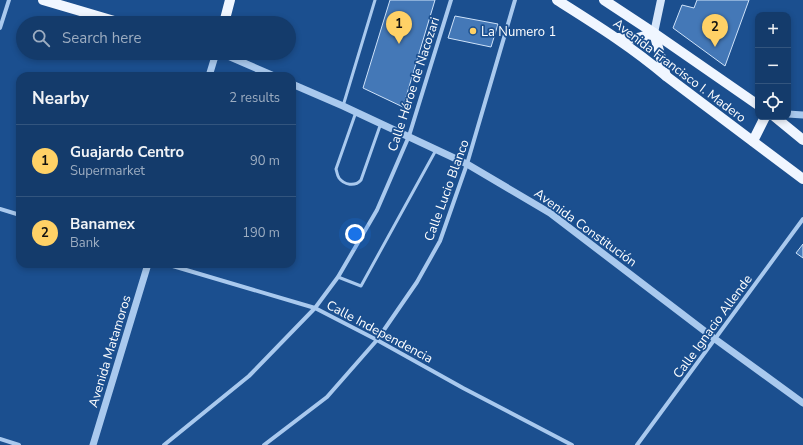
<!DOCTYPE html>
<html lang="en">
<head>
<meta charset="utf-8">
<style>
  :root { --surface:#143b6b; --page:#1d4271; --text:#f1f3f6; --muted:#9dadc1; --line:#33557e; --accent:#ffd166 }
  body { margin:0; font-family:"Nunito Sans",sans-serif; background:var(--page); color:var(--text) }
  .controls { position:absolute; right:12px; top:12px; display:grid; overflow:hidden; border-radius:8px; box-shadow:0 2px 6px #0003 }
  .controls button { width:36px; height:36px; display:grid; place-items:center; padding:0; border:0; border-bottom:1px solid var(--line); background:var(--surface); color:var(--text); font:20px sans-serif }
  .you { position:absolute; left:355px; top:234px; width:14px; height:14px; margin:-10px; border:3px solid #fff; border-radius:50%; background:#1a73e8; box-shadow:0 0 0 6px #1a73e833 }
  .badge { display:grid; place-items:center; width:26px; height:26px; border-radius:50%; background:var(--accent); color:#111; font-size:13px; font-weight:700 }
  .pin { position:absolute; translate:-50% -33px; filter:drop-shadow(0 1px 2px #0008) }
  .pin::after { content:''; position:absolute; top:21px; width:14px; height:12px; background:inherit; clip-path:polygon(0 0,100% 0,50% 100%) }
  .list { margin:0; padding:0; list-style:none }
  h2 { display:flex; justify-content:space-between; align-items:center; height:52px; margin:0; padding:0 16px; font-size:17px }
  h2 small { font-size:13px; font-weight:400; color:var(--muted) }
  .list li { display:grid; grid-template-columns:26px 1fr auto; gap:12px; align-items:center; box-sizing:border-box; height:72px; padding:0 16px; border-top:1px solid var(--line) }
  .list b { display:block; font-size:15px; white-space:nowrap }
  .list p { margin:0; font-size:13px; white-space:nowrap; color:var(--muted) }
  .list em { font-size:13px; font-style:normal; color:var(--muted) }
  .icon { flex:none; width:22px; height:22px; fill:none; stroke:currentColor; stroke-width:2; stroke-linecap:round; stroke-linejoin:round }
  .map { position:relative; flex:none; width:803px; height:445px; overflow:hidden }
  .search { position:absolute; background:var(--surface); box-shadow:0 2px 6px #0003; left:16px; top:16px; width:280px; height:44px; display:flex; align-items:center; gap:10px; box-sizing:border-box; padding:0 14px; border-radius:22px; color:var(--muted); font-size:15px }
  .panel { position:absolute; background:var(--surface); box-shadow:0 2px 6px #0003; left:16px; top:72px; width:280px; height:196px; border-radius:12px }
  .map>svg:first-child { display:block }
</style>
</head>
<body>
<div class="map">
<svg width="803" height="445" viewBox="0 0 803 445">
  <rect width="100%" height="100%" fill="#1b4f8f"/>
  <!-- building -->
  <g fill="#4478b7" stroke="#cfe3fa">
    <path d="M390 0H435L403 107 363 88Z"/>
    <path d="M697 0H749L725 66 673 28 682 5 694 8Z"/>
    <path d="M455 16 498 24 491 47 448 38Z"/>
    <path d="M803 244V258L796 253Z"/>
  </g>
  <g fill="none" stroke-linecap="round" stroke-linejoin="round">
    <!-- service -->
    <g stroke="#a9c9ee" stroke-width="3">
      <path d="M343 106 375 0"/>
      <path d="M356 112 336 169C337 172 337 175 339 178 344 185 355 187 361 180L381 123"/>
      <path d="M338 277 361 286 436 150"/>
    </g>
    <!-- minor -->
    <g stroke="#a9c9ee" stroke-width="4">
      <path d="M0 28 9 0"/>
      <path d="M0 209 20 215"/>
      <path d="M166 264 315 308 377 340 463 388 572 445"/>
      <path d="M0 439 19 445"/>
      <path d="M164 445 249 376 315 308 338 277 377 210 409 136 451 0"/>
      <path d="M264 445 327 397 377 340 417 282 440 241 467 164 515 0"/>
      <path d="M637 445 803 219"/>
    </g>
    <!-- tertiary -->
    <g stroke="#a9c9ee" stroke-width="7">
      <path d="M221 53 274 76"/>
      <path d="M209 76 216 53"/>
      <path d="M292 84 343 106 467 164 550 213 715 339 803 403"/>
      <path d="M788 114 803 115"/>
      <path d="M93 445 148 264"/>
    </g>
    <!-- secondary -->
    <path stroke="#d6e6fa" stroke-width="8" d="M654 33 661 0"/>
    <!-- primary -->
    <g stroke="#f0f6ff" stroke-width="10">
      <path d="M43 0 121 23"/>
      <path d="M557 0C595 24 632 47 666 76L803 179"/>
      <path d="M604 0 654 33 758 105"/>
      <path d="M224 23 230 0"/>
      <path d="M618 38C632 40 641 38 654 33L666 76"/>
      <path d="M775 117 803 140"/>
      <path d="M753 141 765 117"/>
    </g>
  </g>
  <!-- markers -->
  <circle fill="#ffd166" stroke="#1b4f8f" stroke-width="1.5" cx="473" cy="31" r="4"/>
  <g text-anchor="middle" stroke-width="3.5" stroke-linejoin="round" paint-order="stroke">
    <!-- poi labels -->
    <g font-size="13" fill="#fff" stroke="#1b4f8f" text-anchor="start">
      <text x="481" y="36">La Numero 1</text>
    </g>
    <!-- street labels -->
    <g font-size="13" fill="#fff" stroke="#1b4f8f">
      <text transform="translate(680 70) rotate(37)" y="5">Avenida Francisco I. Madero</text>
      <text transform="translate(413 84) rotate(-72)" y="5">Calle Héroe de Nacozari</text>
      <text transform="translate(446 190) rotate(-70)" y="5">Calle Lucio Blanco</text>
      <text transform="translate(586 227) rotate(36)" y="5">Avenida Constitución</text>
      <text transform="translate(712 326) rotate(-54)" y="5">Calle Ignacio Allende</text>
      <text transform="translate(380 331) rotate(28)" y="5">Calle Independencia</text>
      <text transform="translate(109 351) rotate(-73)" y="5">Avenida Matamoros</text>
    </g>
  </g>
</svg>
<div class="controls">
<button>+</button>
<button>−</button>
<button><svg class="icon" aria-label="locate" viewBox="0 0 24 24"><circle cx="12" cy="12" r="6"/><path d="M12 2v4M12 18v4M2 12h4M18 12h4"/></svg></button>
</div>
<div class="you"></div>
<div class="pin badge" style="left:399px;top:44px">1</div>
<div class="pin badge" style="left:715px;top:47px">2</div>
<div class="search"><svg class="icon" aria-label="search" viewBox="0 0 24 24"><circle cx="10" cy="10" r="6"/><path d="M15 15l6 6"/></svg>Search here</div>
<section class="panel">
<h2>Nearby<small>2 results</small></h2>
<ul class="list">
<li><span class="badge">1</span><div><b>Guajardo Centro</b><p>Supermarket</p></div><em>90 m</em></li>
<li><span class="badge">2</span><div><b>Banamex</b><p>Bank</p></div><em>190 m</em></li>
</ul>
</section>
</div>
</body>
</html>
